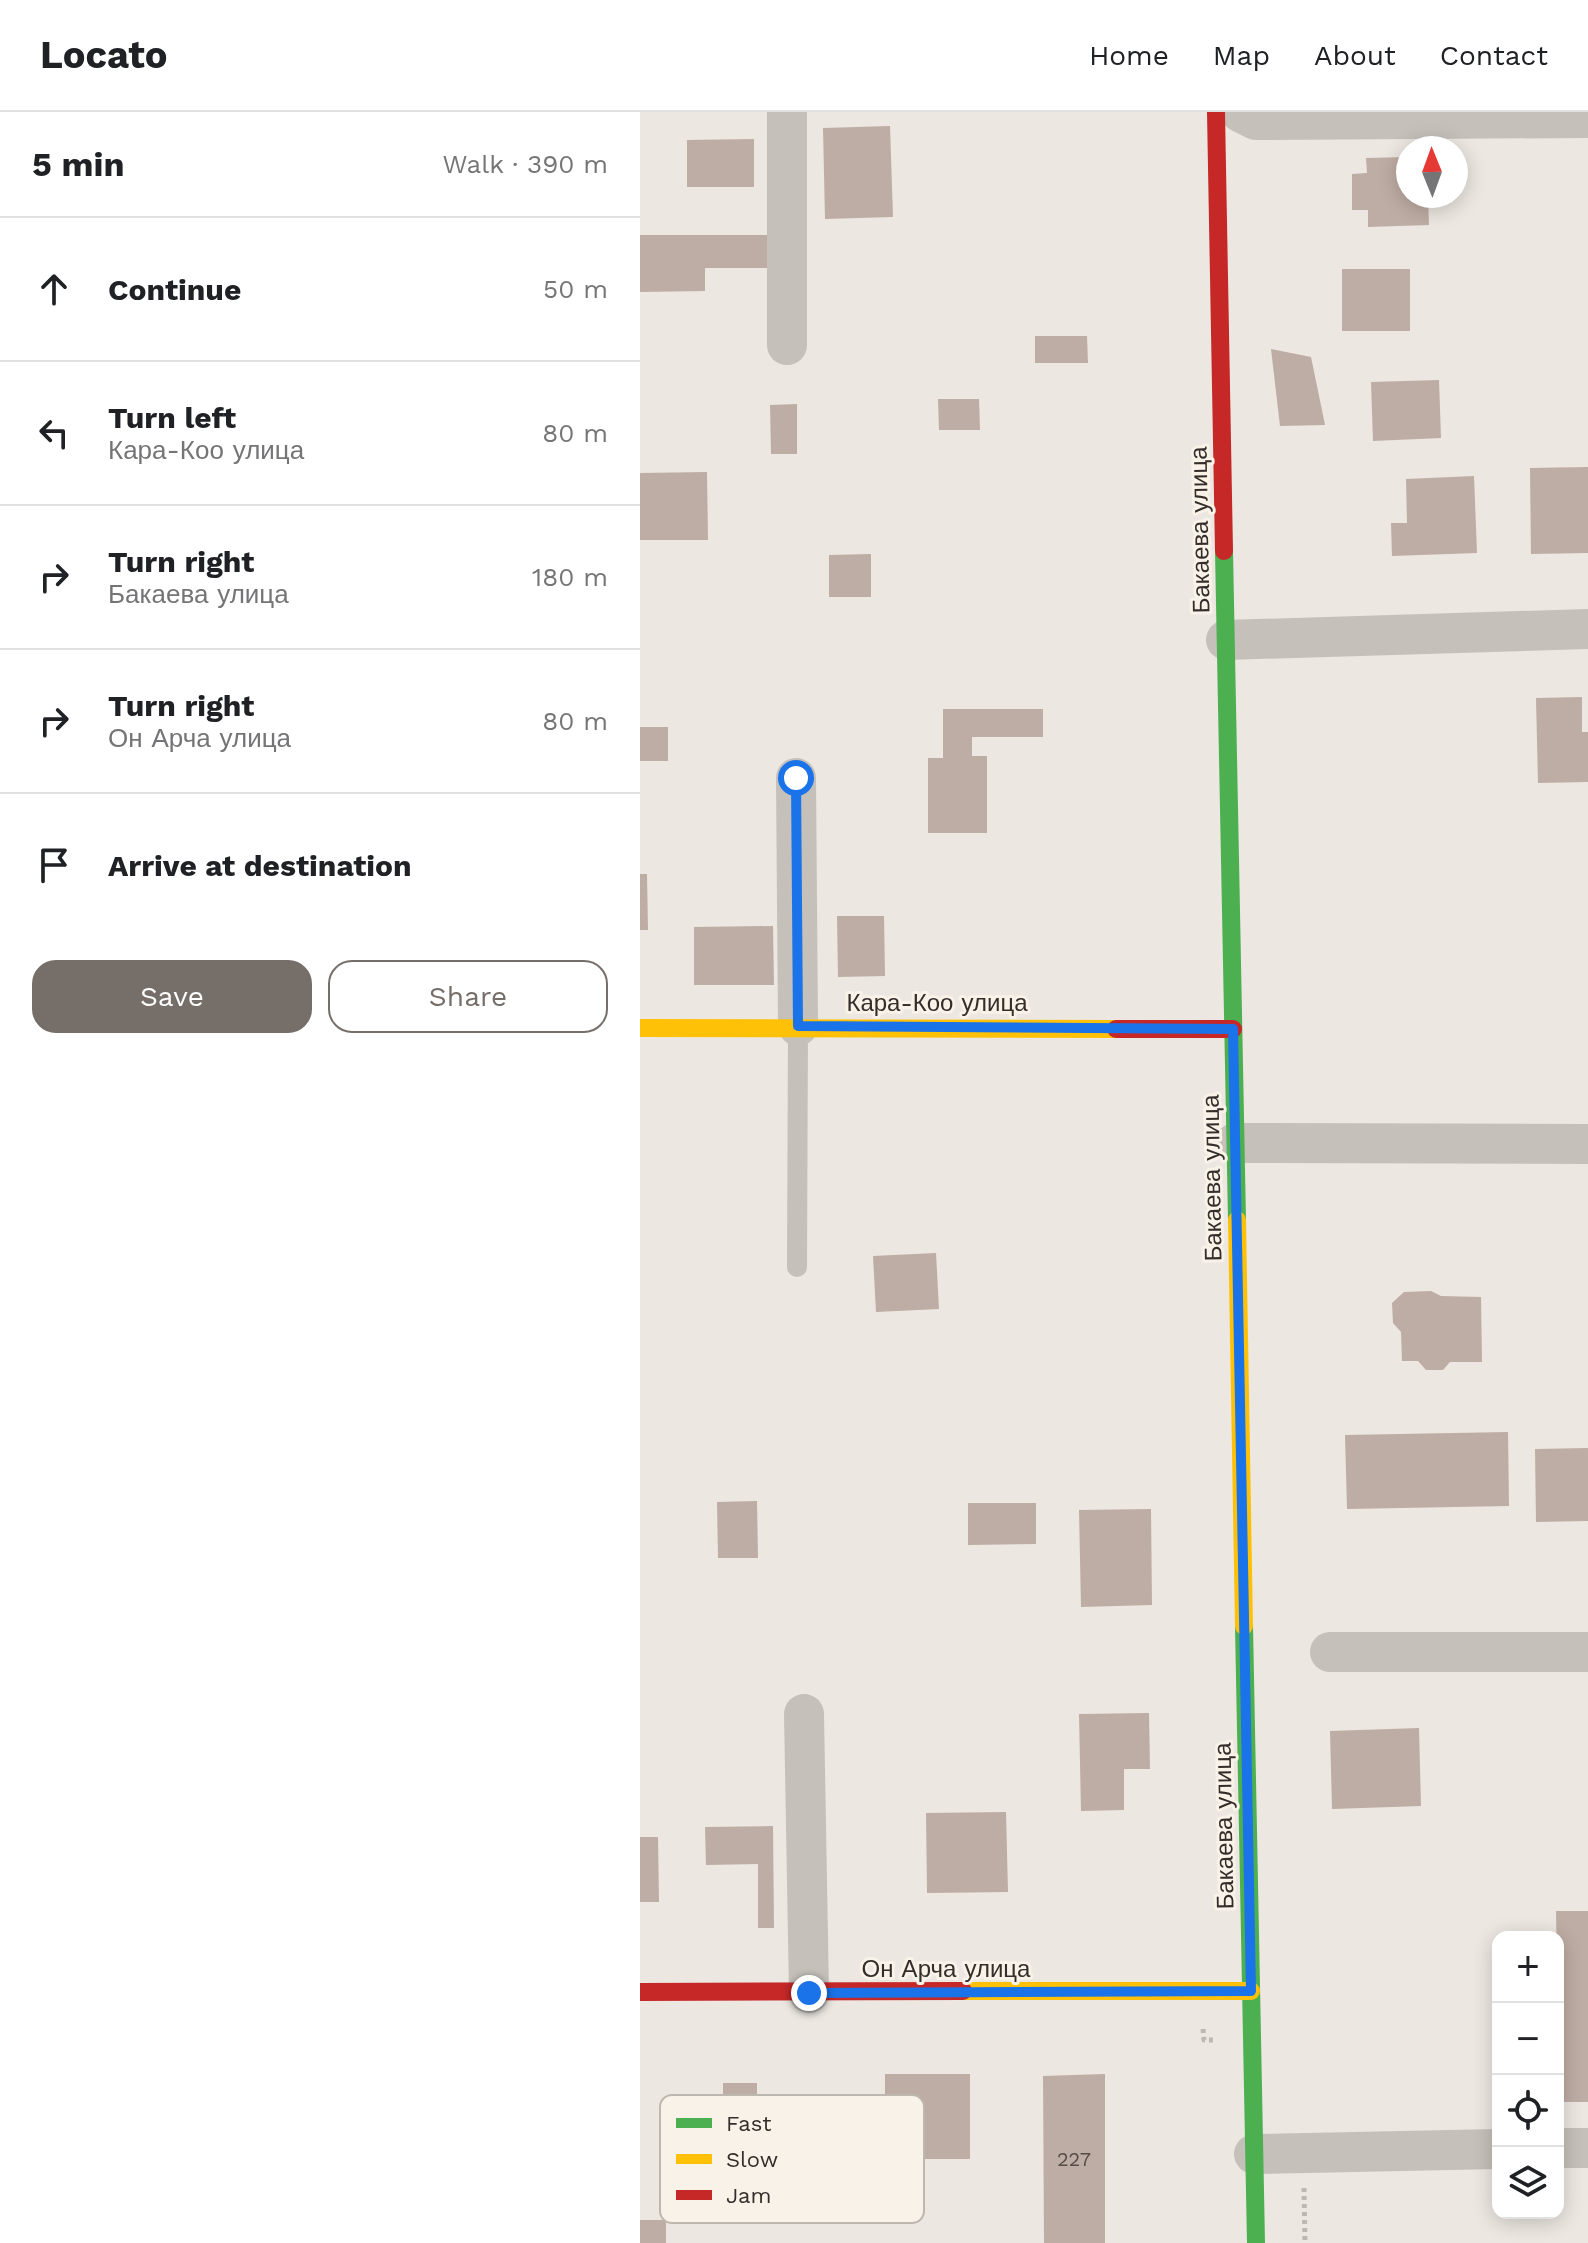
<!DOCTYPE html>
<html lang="en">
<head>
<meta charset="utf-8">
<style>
  :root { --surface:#fff; --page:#f6f6f6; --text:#202124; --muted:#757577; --line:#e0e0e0; --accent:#756e69 }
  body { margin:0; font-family:"Work Sans",sans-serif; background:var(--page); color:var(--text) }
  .controls { position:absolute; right:24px; bottom:24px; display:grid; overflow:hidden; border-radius:16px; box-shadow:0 4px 20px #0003 }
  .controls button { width:72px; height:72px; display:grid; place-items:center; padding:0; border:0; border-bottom:2px solid var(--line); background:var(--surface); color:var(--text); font:40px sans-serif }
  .compass { position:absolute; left:756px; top:24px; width:72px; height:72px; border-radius:50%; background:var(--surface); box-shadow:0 4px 20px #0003; rotate:359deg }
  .stop { position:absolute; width:24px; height:24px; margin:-18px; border:6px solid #1a73e8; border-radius:50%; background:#fff }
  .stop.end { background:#1a73e8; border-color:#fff; box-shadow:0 2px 8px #0008 }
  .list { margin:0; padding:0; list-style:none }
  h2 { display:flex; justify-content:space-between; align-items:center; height:104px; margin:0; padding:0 32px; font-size:34px }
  h2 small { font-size:26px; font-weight:400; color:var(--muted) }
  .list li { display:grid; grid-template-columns:52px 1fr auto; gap:24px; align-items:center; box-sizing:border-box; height:144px; padding:0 32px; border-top:2px solid var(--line) }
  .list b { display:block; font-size:30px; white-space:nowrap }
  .list p { margin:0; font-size:26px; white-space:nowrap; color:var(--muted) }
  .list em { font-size:26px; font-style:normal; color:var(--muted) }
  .actions { display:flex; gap:16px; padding:24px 32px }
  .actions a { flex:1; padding:18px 0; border:2px solid var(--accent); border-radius:24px; text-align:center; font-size:28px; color:var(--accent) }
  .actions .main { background:var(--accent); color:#fff }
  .icon { flex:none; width:44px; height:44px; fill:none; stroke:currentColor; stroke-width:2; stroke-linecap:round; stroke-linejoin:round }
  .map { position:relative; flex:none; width:948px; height:2131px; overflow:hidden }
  header { display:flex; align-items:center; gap:48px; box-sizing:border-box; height:112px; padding:0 40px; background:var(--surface); border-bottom:2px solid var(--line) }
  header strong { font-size:38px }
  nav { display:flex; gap:44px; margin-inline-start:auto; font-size:28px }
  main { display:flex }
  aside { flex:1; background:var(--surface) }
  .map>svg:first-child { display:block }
</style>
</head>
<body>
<header>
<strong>Locato</strong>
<nav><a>Home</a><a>Map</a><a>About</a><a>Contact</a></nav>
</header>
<main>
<aside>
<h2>5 min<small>Walk · 390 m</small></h2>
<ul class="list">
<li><svg class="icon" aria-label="ahead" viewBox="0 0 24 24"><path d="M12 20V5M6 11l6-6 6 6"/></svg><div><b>Continue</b></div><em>50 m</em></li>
<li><svg class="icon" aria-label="left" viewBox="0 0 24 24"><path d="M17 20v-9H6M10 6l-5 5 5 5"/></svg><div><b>Turn left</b><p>Кара-Коо улица</p></div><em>80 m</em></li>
<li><svg class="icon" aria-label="right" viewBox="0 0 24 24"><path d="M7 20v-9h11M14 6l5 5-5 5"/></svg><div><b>Turn right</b><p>Бакаева улица</p></div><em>180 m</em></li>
<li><svg class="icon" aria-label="right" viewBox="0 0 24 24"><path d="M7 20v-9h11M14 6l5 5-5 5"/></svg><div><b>Turn right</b><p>Он Арча улица</p></div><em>80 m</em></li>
<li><svg class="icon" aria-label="arrive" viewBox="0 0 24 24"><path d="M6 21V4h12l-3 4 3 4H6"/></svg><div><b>Arrive at destination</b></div></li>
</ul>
<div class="actions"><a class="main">Save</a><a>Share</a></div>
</aside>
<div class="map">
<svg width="948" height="2131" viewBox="0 0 948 2131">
  <rect width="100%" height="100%" fill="#ece7e1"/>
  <!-- building -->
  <g fill="#beada4">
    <path d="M250 14 253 105 185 107 183 16Z"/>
    <path d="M114 27V75H47V28Z"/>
    <path d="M768 45V84H788L789 113 728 115V98H712V62L727 61 726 46Z"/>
    <path d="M0 123H137V156H65V179L0 180Z"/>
    <rect x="702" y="157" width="68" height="62"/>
    <path d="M395 224H447L448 251H395Z"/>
    <path d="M631 237 671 245 685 313 640 314Z"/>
    <path d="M799 268 801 326 733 329 731 270Z"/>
    <path d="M298 287H339L340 318H299Z"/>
    <path d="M157 292V342H131L130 293Z"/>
    <path d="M948 355V441L891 442 890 356Z"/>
    <path d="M67 360 68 428H0V361Z"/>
    <path d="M834 364 837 441 752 444 751 411H767L766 367Z"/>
    <path d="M231 442V485H189V443Z"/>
    <path d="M942 585V620H948V670L898 671 896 586Z"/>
    <path d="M303 597H403V625H332V644H347V721H288V646H303Z"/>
    <rect x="0" y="615" width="28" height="34"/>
    <path d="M0 762H7L8 818H0Z"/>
    <path d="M197 804H244L245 864 198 865Z"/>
    <path d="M133 814 134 873H54V815Z"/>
    <path d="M296 1141 299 1197 236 1200 233 1144Z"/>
    <path d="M791 1179 801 1184 841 1185 842 1250H810L803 1258H786L778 1249H762L761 1220 753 1211 752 1191 764 1180Z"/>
    <path d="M868 1320 869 1394 707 1397 705 1323Z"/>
    <path d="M948 1336V1409L896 1410 895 1337Z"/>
    <path d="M117 1389 118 1446H78L77 1390Z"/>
    <path d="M328 1391H396V1432L328 1433Z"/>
    <path d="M511 1397 512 1493 441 1495 439 1398Z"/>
    <path d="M509 1601 510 1657H484V1698L441 1699 439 1602Z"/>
    <path d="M779 1616 781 1694 692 1697 690 1619Z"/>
    <path d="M366 1700 368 1780 287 1781 286 1701Z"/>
    <path d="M133 1714 134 1816H118V1752L66 1753 65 1715Z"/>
    <path d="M0 1725H18L19 1790H0Z"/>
    <path d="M916 1799H948V1990H919Z"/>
    <rect x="245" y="1962" width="85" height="85"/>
    <path d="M465 1962V2131H404L403 1964Z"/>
    <path d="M83 1971H117V1998H161V2078H114V2108L72 2109V2078H49L48 1998H83Z"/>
    <rect x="0" y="2108" width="26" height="23"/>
  </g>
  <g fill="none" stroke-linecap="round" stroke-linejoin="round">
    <!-- path -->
    <g stroke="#beb8b3" stroke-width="5" stroke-dasharray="4 4" stroke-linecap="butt">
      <path d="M563 1917 564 1928H575"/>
      <path d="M664 2076 665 2131"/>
    </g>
    <!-- lane -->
    <path stroke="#c5c0ba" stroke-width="20" d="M157 1155 158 914"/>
    <!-- street -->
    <g stroke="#c5c0ba" stroke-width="40">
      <path d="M600 0 616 8 948 6"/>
      <path d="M147 233V0"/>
      <path d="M586 528 948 517"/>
      <path d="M156 666 158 914"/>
      <path d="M595 1031 948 1032"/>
      <path d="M690 1540H948"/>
      <path d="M164 1602 169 1881"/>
      <path d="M918 2036H948"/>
      <path d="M614 2042 858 2037"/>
    </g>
    <!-- fast -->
    <g stroke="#4caf50" stroke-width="18">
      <path d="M584 439 597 1108"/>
      <path d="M604 1514 616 2131"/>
    </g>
    <!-- slow -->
    <g stroke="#ffc107" stroke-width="18">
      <path d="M0 916 476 917"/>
      <path d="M597 1108 604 1514"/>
      <path d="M323 1879H611"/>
    </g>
    <!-- jam -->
    <g stroke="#c62828" stroke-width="18">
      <path d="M576 0 584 439"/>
      <path d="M476 917H593"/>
      <path d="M0 1880 323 1879"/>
    </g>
  </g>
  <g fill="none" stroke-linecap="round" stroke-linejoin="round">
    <!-- route -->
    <path stroke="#1a73e8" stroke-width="10" d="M156 666 158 914 593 917 611 1879 169 1881"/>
  </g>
  <g text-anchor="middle" stroke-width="6" stroke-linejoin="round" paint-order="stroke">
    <!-- number labels -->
    <g font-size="20" fill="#574d48">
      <text x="434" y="2054">227</text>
    </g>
    <!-- street labels -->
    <g font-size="24" fill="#352d29" stroke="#f8f2e9">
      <text transform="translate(560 418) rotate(-91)" y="8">Бакаева улица</text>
      <text x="297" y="899">Кара-Коо улица</text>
      <text transform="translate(572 1066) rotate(-91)" y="8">Бакаева улица</text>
      <text transform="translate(584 1714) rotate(-91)" y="8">Бакаева улица</text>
      <text x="306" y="1865">Он Арча улица</text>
    </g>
  </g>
  <!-- legend -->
  <rect x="20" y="1983" width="264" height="128" rx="12" fill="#f8f2e9" stroke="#beb7af" stroke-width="2"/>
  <rect x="36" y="2006" width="36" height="10" fill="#4caf50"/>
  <rect x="36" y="2042" width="36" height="10" fill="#ffc107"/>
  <rect x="36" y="2078" width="36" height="10" fill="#c62828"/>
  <g font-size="22" fill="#352d29">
    <text x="86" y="2019">Fast</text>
    <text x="86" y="2055">Slow</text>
    <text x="86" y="2091">Jam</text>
  </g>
</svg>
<div class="controls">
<button>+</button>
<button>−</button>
<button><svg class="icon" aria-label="locate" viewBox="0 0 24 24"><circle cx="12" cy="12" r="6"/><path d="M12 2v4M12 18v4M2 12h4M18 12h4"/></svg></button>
<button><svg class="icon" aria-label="layers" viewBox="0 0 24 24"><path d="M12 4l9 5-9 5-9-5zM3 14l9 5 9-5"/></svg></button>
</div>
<svg class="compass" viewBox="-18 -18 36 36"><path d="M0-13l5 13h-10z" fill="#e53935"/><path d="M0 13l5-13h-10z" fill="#757577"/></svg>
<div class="stop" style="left:156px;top:666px"></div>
<div class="stop end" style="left:169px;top:1881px"></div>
</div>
</main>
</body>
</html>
